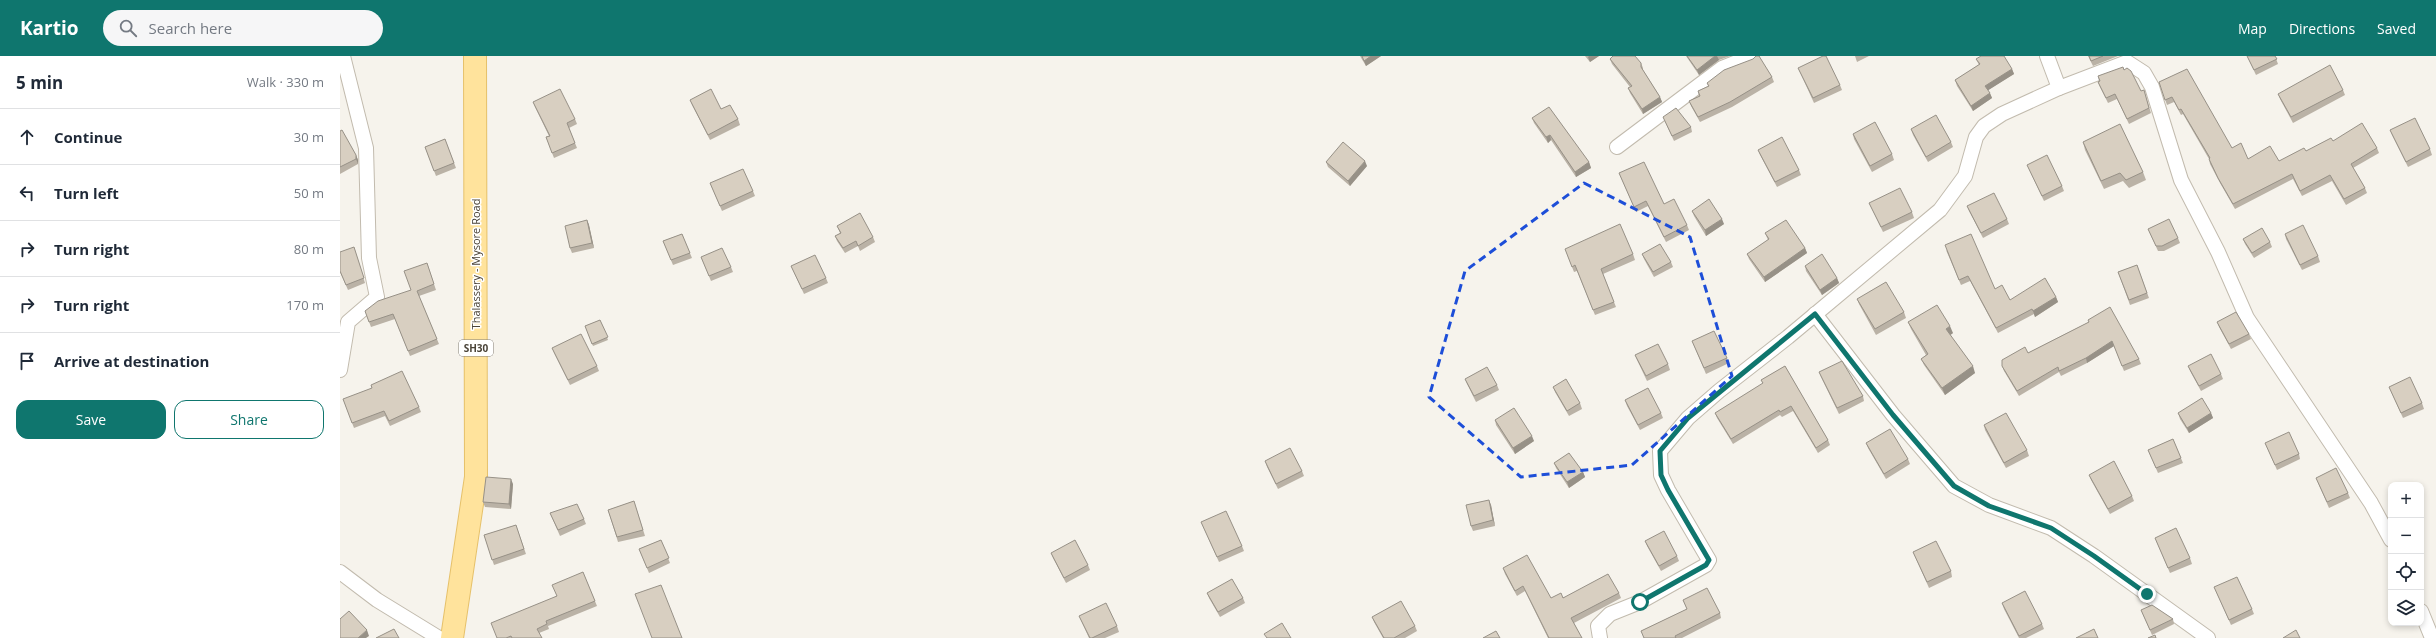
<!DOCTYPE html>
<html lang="en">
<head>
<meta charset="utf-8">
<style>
  :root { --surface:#fff; --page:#f6f6f7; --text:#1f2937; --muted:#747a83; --line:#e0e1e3; --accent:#0f766e }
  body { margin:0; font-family:"Open Sans",sans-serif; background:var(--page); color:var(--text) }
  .controls { position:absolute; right:12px; bottom:12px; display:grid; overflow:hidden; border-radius:8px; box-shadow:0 2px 6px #0003 }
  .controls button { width:36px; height:36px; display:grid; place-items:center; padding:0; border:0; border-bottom:1px solid var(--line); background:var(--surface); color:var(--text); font:20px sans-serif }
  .stop { position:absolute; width:12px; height:12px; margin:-9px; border:3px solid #0f766e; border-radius:50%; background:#fff }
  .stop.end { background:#0f766e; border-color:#fff; box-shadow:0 1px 4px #0008 }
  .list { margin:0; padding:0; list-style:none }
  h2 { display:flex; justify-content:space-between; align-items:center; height:52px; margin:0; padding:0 16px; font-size:17px }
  h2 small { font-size:13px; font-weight:400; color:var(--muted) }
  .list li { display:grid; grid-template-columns:26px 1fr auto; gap:12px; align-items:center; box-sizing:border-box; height:56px; padding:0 16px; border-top:1px solid var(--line) }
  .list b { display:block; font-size:15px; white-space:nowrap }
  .list em { font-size:13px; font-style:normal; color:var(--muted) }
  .actions { display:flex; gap:8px; padding:12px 16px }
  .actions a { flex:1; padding:9px 0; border:1px solid var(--accent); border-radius:12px; text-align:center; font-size:14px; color:var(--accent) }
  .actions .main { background:var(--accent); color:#fff }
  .icon { flex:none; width:22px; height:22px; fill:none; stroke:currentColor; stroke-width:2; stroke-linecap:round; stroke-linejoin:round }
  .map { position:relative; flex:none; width:2096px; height:582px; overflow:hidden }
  header { display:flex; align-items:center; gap:24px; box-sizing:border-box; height:56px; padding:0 20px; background:var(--accent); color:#fff }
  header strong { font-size:19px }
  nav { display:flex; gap:22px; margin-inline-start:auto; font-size:14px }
  .search { width:280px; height:36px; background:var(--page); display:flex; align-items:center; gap:10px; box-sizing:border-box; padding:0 14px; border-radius:22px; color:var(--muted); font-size:15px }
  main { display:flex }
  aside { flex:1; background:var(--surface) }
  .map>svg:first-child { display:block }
</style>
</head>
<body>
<header>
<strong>Kartio</strong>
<div class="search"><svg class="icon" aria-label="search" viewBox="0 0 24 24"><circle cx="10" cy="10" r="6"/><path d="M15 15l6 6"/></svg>Search here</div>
<nav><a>Map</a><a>Directions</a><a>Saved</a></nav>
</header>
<main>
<aside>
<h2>5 min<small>Walk · 330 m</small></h2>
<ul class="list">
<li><svg class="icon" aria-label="ahead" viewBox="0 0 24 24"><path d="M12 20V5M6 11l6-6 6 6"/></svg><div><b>Continue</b></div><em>30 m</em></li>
<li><svg class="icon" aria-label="left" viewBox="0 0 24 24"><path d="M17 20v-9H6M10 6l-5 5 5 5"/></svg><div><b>Turn left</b></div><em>50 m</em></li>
<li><svg class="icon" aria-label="right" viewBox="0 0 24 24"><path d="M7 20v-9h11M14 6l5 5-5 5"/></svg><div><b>Turn right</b></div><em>80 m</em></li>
<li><svg class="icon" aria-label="right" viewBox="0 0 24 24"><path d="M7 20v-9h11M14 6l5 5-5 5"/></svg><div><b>Turn right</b></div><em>170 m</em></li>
<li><svg class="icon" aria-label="arrive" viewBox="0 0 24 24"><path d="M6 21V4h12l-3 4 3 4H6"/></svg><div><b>Arrive at destination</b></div></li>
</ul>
<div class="actions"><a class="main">Save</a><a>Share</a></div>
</aside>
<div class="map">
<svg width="2096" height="582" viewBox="0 0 2096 582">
  <rect width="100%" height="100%" fill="#f6f3ec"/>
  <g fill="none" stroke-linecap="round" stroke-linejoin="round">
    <!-- minor casing -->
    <g stroke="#c2bbae" stroke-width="16">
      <g id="minor">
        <path d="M1707 0 1719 32"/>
        <path d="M1277 91 1382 12 1412 0"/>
        <path d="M1475 258 1553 359 1614 430 1649 449 1711 472 1754 500 1868 582"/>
        <path d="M0 314 8 266 37 241 29 202 26 92 3 0"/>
        <path d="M0 516 37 544 99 582"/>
        <path d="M2081 555 2092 582"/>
        <path d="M1260 582 1258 570 1270 558 1300 546 1366 509 1369 504 1328 434 1321 419 1320 395 1348 362 1379 335 1448 281 1600 154 1625 120 1636 81 1644 70 1662 58 1719 32 1787 6 1804 17 1812 31 1841 124 1878 196 1907 262 2031 447 2051 484"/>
      </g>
    </g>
    <!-- primary casing -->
    <g stroke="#e6c16a" stroke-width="24">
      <path id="primary" d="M112 582 136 421 135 0"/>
    </g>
    <!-- minor -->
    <use href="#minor" stroke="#fff" stroke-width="14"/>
    <!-- primary -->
    <use href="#primary" stroke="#ffe39c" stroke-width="22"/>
  </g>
  <!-- wall -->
  <g fill="#bab2a6">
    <path d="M1020 0H1041L1026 10Z"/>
    <path d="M1245 0H1259L1250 6Z"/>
    <path d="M1346 0H1390L1379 4 1359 19Z"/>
    <path d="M1515 0H1529L1517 6Z"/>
    <path d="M1748 0H1778L1753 10Z"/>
    <path d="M1907 0H1935L1938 8 1916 19Z"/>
    <path d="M1270 3 1301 7 1303 12V14L1320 41 1322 46 1303 58 1290 37 1288 32 1290 31 1272 8Z"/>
    <path d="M1636 3 1672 13 1674 18 1648 34 1652 42 1633 55 1617 30 1615 24 1639 9Z"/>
    <path d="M1458 12 1500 29 1502 34 1474 47Z"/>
    <path d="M1784 14 1801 35 1804 34 1811 57 1789 68 1777 43 1768 47 1760 31 1758 26 1759 25 1758 20Z"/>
    <path d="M1432 21 1434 26 1392 51 1360 66 1351 50 1349 45 1359 40 1358 35 1368 30 1367 27Z"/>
    <path d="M1819 26 1892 92 1908 103 1939 105 1993 85 2037 92 2039 97 2013 112 2025 132 2027 137 2006 149 1992 125 1962 140 1953 123 1895 153 1880 127 1870 108 1869 103 1843 58 1841 59 1834 46 1827 49Z"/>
    <path d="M2003 34 2005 39 1953 67 1940 43 1938 38Z"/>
    <path d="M350 44 381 53 398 63 400 69 370 84 352 49Z"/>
    <path d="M193 46 235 63 237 68 229 72 237 92 214 102 206 81 209 80 195 51Z"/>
    <path d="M1323 61 1351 71 1352 76 1334 85Z"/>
    <path d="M1192 62 1249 106 1251 112 1236 121 1211 84 1208 87 1194 67Z"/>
    <path d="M1571 73 1611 86 1613 91 1588 106 1573 79Z"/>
    <path d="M2050 74 2090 93 2092 99 2068 111 2052 79Z"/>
    <path d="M0 75 16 99 18 104V108L0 118Z"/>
    <path d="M1513 78 1552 98 1554 104 1532 116 1514 83Z"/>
    <path d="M105 83 116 112 96 120 85 91Z"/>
    <path d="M1743 86 1803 116 1806 124 1789 132 1783 125 1764 133 1745 94Z"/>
    <path d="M1418 94 1459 114 1461 119 1437 131 1420 99Z"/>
    <path d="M986 106 1027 110 1010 130 988 111Z"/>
    <path d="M1687 109 1722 130 1724 135 1704 145Z"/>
    <path d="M1279 117 1324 148 1347 169 1349 174 1326 186 1308 150 1296 156Z"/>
    <path d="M370 127 413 135 415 140 382 155Z"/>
    <path d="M1529 147 1572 156 1574 162 1543 176Z"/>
    <path d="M1627 150 1667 163 1669 168 1643 182 1629 155Z"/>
    <path d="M1352 155 1384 168 1366 180 1354 160Z"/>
    <path d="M247 164 249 169 254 192 232 197 230 192Z"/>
    <path d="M497 170 533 181 535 186 520 195 518 190 505 197 497 185 495 180 500 177Z"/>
    <path d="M1808 173 1838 182 1840 187 1824 195H1818Z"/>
    <path d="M1425 177 1465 192 1467 197 1425 226 1409 203 1407 198 1428 184Z"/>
    <path d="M342 178 352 202 333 209 323 185Z"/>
    <path d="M1945 178 1978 200 1980 206 1962 214 1946 183Z"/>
    <path d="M1903 183 1930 186 1932 191 1914 202 1905 188Z"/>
    <path d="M14 191 25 227 8 234 0 216Z"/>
    <path d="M1225 193 1293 198 1295 204 1263 218 1276 251 1255 259 1237 215 1234 216Z"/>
    <path d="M1606 194 1655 233 1670 244 1716 241 1718 246 1695 261 1694 258 1658 277 1630 225 1621 229Z"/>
    <path d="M1302 198 1331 206 1333 211 1314 221 1304 203Z"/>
    <path d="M361 201 391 211 393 216 371 225Z"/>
    <path d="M87 207 96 234 79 240 99 288 70 300 55 263 31 271 25 255 71 234Z"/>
    <path d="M1797 209 1809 242 1790 249 1778 216Z"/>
    <path d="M451 210 486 222 488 227 464 238Z"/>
    <path d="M1465 210 1497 222 1499 227 1482 239 1466 215Z"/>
    <path d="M1517 243 1564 256 1566 262 1536 279 1519 248Z"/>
    <path d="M260 264 268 284 253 290 245 270Z"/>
    <path d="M1748 264 1799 303 1801 308 1784 315 1774 290 1747 307 1721 320 1719 316 1679 340 1664 315 1662 310 1749 266Z"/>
    <path d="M1568 266 1613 277 1610 279 1635 317 1605 339 1584 309 1581 303 1586 299 1571 273Z"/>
    <path d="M1877 266 1909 278 1911 283 1891 293 1879 271Z"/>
    <path d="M1352 285 1387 302 1389 307 1366 318Z"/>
    <path d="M212 292 257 310 259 315 230 329 214 297Z"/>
    <path d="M1295 299 1328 308 1330 314 1307 325 1297 304Z"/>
    <path d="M1445 310 1488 384 1490 389 1478 397 1453 355 1442 361 1440 359 1393 388 1377 362 1375 357 1423 328 1421 324Z"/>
    <path d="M1848 310 1881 318 1883 323 1861 335 1850 315Z"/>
    <path d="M1479 316 1523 340 1524 345 1499 358 1481 321Z"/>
    <path d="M1125 323 1157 329 1159 334 1136 346 1127 328Z"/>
    <path d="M1213 331 1240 347 1242 353 1229 360 1215 336Z"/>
    <path d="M2049 331 2082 347 2084 353 2063 362Z"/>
    <path d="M3 343 79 351 81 356 50 370 45 360 14 372Z"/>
    <path d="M1285 344 1321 357 1323 362 1300 374 1287 350Z"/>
    <path d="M1838 357H1871L1873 362 1849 377 1840 363Z"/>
    <path d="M1155 364 1194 385 1175 398 1156 369Z"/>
    <path d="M1644 369 1687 394 1689 400 1666 412 1645 374Z"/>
    <path d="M1833 383 1843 407 1818 417 1808 394Z"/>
    <path d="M1526 387 1568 403 1570 408 1546 423 1528 392Z"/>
    <path d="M1925 387 1959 398 1960 403 1937 414Z"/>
    <path d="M925 405 962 415 964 420 938 433 927 411Z"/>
    <path d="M1214 407 1243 416 1245 421 1229 432 1216 412Z"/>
    <path d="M1749 419 1792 440 1794 445 1770 458 1751 424Z"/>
    <path d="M1976 422 2008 437 2010 442 1989 452Z"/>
    <path d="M173 428 171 453 145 451 143 446Z"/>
    <path d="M294 445 305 480 278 486 268 454Z"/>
    <path d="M1151 449 1155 470 1133 475 1131 470Z"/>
    <path d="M210 457 244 463 246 468 220 480Z"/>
    <path d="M861 466 902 490 904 495 879 506Z"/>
    <path d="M176 469 186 498 154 509 144 479Z"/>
    <path d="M1815 482 1850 502 1852 508 1830 517Z"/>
    <path d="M321 484 330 507 309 517 299 493Z"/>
    <path d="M1305 485 1337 500 1339 505 1321 515 1307 490Z"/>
    <path d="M1573 496 1611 515 1612 521 1589 532Z"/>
    <path d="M711 497 748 509 750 514 726 527 713 502Z"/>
    <path d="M1163 512 1211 542 1279 537 1281 542 1234 567 1242 582H1208L1185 535 1177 540 1165 518Z"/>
    <path d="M243 516 257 550 208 570 209 573 199 577 202 582H157L216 540Z"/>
    <path d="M1874 531 1912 553 1914 558 1891 569Z"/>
    <path d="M867 537 903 542 905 547 880 561 869 542Z"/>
    <path d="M1343 544 1380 557 1381 562 1342 582H1304L1301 575 1347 553Z"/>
    <path d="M1662 547 1702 568 1704 573 1686 582H1679L1664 553Z"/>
    <path d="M1801 554 1833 563 1834 568 1812 579Z"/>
    <path d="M739 560 777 570 779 576 765 582H749Z"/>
    <path d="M1032 561 1075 570 1077 575 1065 582H1043L1034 566Z"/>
  </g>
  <!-- shaded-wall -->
  <g fill="#979187">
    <path d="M1031 0H1041L1026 10 1024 5Z"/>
    <path d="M1249 0H1259L1250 6 1248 1Z"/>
    <path d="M1375 0H1377L1379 4 1359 19 1357 14Z"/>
    <path d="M1672 13 1674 18 1647 35 1645 30Z"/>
    <path d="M1650 37 1652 42 1633 55 1631 50Z"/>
    <path d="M1320 41 1322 46 1303 58 1302 53Z"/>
    <path d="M1210 79 1211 84 1208 87 1206 81Z"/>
    <path d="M16 99 18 104V108L16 103Z"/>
    <path d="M1025 105 1027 110 1010 130 1008 125Z"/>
    <path d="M1249 106 1251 112 1236 121 1235 116Z"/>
    <path d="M1382 163 1384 168 1366 180 1365 174Z"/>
    <path d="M247 164 249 169 254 192 252 187Z"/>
    <path d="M1465 192 1467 197 1425 226 1424 221Z"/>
    <path d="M1497 222 1499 227 1482 239 1480 234Z"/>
    <path d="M1716 241 1718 246 1695 261 1693 255Z"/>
    <path d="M1610 270 1613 277 1609 280 1606 273Z"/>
    <path d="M1772 285 1774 290 1747 307 1746 302Z"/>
    <path d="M1633 310 1635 317 1605 339 1602 332Z"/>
    <path d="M1871 357 1873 362 1849 377 1847 372Z"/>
    <path d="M1192 380 1194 385 1175 398 1173 392Z"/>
    <path d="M1243 416 1245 421 1229 432 1227 426Z"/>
    <path d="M171 423 173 428 171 453 169 448Z"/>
    <path d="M1149 444 1151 449 1155 470 1153 464Z"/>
    <path d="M27 574 29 580 26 582H18Z"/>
  </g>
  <!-- building -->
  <g fill="#d8cfc1" stroke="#979187">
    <path d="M1022 0H1031L1024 5Z"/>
    <path d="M1273 0H1295L1301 7V11L1320 41 1302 53 1288 32 1292 30 1270 3Z"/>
    <path d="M1347 0H1375L1357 14Z"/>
    <path d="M1416 0H1419L1432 21 1390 46 1358 61 1349 45 1360 40 1358 35 1369 30 1367 27 1384 14 1413 3Z"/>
    <path d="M1483 0H1486L1500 29 1473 42 1458 12Z"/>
    <path d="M1641 0H1664L1672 13 1645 30 1650 37 1631 50 1615 24 1640 8 1636 3Z"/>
    <path d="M1749 0H1763L1751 5Z"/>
    <path d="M1907 0H1935L1937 3 1914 14Z"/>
    <path d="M1990 9 2003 34 1951 61 1938 38Z"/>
    <path d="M1783 11 1784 14 1787 12 1791 15 1801 35 1804 34 1809 52 1787 63 1775 38 1766 42 1758 26 1760 25 1758 20Z"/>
    <path d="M1847 13 1892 92 1901 87 1908 103 1930 90 1939 105 1964 92 1966 95 1991 82 1993 85 2022 67 2037 92 2011 108 2025 132 2004 143 1990 119 1960 135 1952 118 1893 148 1878 122 1869 103 1870 102 1841 53 1839 54 1832 41 1825 44 1819 26Z"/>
    <path d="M220 33 235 63 227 67 235 87 212 97 206 81 210 80 193 46Z"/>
    <path d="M371 33 381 53 390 49 398 63 368 79 350 44Z"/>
    <path d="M1209 51 1249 106 1235 116 1210 79 1206 81 1192 62Z"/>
    <path d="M1336 52 1351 71 1332 80 1323 61Z"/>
    <path d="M1596 59 1611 86 1586 101 1571 73Z"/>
    <path d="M2075 62 2090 93 2066 106 2050 74Z"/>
    <path d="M1535 66 1552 98 1530 110 1513 78Z"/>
    <path d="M1780 68 1803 116 1786 124 1780 117 1761 125 1743 86Z"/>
    <path d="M2 74 16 99V103L0 111V75Z"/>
    <path d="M1442 81 1459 114 1435 126 1418 94Z"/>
    <path d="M105 83 114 107 94 115 85 91Z"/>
    <path d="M1003 86 1025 105 1008 125 986 106Z"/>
    <path d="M1707 99 1722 130 1702 140 1687 109Z"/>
    <path d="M1304 106 1324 148 1334 143 1347 169 1324 181 1306 145 1294 151 1279 117Z"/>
    <path d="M403 113 413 135 380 150 370 127Z"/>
    <path d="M1560 132 1572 156 1541 171 1529 147Z"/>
    <path d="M1654 137 1667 163 1641 177 1627 150Z"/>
    <path d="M1369 143 1382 163 1365 174 1352 155Z"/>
    <path d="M520 157 533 181 518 190 516 185 503 192 495 180 501 177 497 170Z"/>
    <path d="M1829 163 1838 182 1822 190H1816L1808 173Z"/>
    <path d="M247 164 252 187 230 192 225 170Z"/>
    <path d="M1446 164 1465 192 1424 221 1407 198 1429 183 1425 177Z"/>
    <path d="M1280 168 1293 198 1261 213 1274 246 1253 254 1235 209 1232 211 1225 193Z"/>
    <path d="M1963 169 1978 200 1960 209 1945 178Z"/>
    <path d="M1922 172 1930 186 1912 197 1903 183Z"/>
    <path d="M342 178 350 197 331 204 323 185Z"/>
    <path d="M1631 178 1655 233 1662 229 1670 244 1705 222 1716 241 1693 255 1692 253 1656 272 1628 220 1619 224 1605 189Z"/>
    <path d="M1320 188 1331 206 1313 216 1302 198Z"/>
    <path d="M14 191 24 222 6 229 0 215V196Z"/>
    <path d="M382 192 391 211 369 220 361 201Z"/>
    <path d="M1482 198 1497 222 1480 234 1465 210Z"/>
    <path d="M475 199 486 222 462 233 451 210Z"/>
    <path d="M87 207 94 228 77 235 97 283 68 295 53 258 29 266 25 255 38 245 71 234 64 215Z"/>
    <path d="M1797 209 1807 237 1789 244 1778 216Z"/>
    <path d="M1546 226 1564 256 1535 273 1517 243Z"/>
    <path d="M1597 249 1610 270 1606 273 1633 310 1602 332 1581 303 1588 298 1568 266Z"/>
    <path d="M1770 251 1799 303 1782 310 1772 285 1746 302 1719 315 1718 311 1677 335 1662 310V304L1685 291 1688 297 1749 266 1748 264Z"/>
    <path d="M1896 256 1909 278 1889 288 1877 266Z"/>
    <path d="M260 264 268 281 252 288 245 270Z"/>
    <path d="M1374 275 1387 302 1364 312 1352 285Z"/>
    <path d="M241 278 257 310 228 324 212 292Z"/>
    <path d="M1318 288 1328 308 1306 320 1295 299Z"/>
    <path d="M1871 298 1881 318 1859 330 1848 310Z"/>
    <path d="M1502 305 1523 340 1497 352 1479 316Z"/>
    <path d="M1445 310 1488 384 1476 392 1451 350 1440 356 1439 354 1391 383 1375 357 1423 327 1421 324Z"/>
    <path d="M1147 311 1157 329 1134 340 1125 323Z"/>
    <path d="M62 315 79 351 49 365 44 355 12 367 3 343 32 332 31 329Z"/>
    <path d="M2070 321 2082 347 2061 357 2049 331Z"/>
    <path d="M1226 323 1240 347 1227 355 1213 331Z"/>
    <path d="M1308 332 1321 357 1298 369 1285 344Z"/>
    <path d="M1862 342 1871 357 1847 372 1838 357Z"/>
    <path d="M1174 352 1192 380 1173 392 1155 364Z"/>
    <path d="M1666 357 1687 394 1664 407 1644 369Z"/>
    <path d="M1550 373 1568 403 1544 418 1526 387Z"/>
    <path d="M1949 376 1959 398 1935 409 1925 387Z"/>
    <path d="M1833 383 1841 402 1816 412 1808 394Z"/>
    <path d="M950 392 962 415 936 428 925 405Z"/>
    <path d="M1229 397 1243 416 1227 426 1214 407Z"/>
    <path d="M1774 405 1792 440 1768 453 1749 419Z"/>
    <path d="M1996 412 2008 437 1987 446 1976 422Z"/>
    <path d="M146 421 171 423 169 448 143 446Z"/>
    <path d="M1149 444 1153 464 1131 470 1126 449Z"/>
    <path d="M294 445 303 474 277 481 268 454Z"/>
    <path d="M237 448 244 463 218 474 210 457Z"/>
    <path d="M886 455 902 490 877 501 861 466Z"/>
    <path d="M176 469 184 493 152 504 144 479Z"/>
    <path d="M1836 472 1850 502 1828 512 1815 482Z"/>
    <path d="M1324 475 1337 500 1319 510 1305 485Z"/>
    <path d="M321 484 329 502 307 512 299 493Z"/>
    <path d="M735 484 748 509 724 522 711 497Z"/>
    <path d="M1596 485 1611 515 1587 526 1573 496Z"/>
    <path d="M1187 499 1211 542 1221 537 1223 542 1268 518 1279 537 1231 562 1242 582H1209L1183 530 1175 535 1163 512Z"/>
    <path d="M243 516 255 545 206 565 207 568 197 573 202 582H172L171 580 166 582H157L151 567 217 540 212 529Z"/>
    <path d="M1897 521 1912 553 1889 564 1874 531Z"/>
    <path d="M892 523 903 542 878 556 867 537Z"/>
    <path d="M321 529 342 582H312L295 538Z"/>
    <path d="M1367 532 1380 557 1335 580 1336 582H1304L1301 575 1347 553 1343 544Z"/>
    <path d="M1685 535 1702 568 1679 580 1662 547Z"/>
    <path d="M1061 545 1075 570 1054 582H1044L1032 561Z"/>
    <path d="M766 547 777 570 752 582H750L739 560Z"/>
    <path d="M1812 549 1833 563 1810 574 1801 554Z"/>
    <path d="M9 555 27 574 18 582H0V563Z"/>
    <path d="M942 567 951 582H927L924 578Z"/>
    <path d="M54 573 59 582H36Z"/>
    <path d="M1754 573 1758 582H1736Z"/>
    <path d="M1956 574 1960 582H1943Z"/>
    <path d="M1156 575 1160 582H1143Z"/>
    <path d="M1815 579 1816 582H1808Z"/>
  </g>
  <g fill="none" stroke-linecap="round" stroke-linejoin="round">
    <!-- route -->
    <path stroke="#0f766e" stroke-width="5" d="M1300 546 1366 509 1369 504 1328 434 1321 419 1320 395 1348 362 1475 258 1553 359 1614 430 1649 450 1711 472 1754 500 1807 538"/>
  </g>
  <!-- marked area -->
  <path fill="none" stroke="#1d4ed8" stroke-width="3" stroke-dasharray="8 5" stroke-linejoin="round" d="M1244 127 1350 181 1392 320 1292 409 1181 421 1089 341 1125 215Z"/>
  <g text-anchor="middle" stroke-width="3" stroke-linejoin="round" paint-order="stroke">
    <!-- shield labels -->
    <rect fill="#fff" stroke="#817c74" stroke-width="1" x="119" y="284" width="34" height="16" rx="3"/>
    <g font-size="10" font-weight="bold" fill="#4b4439">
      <text x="136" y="296">SH30</text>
    </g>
    <!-- street labels -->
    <g font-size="11" fill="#4b4439" stroke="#fff">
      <text transform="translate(136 208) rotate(-90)" y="4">Thalassery - Mysore Road</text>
    </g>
  </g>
</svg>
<div class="controls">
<button>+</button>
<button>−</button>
<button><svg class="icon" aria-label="locate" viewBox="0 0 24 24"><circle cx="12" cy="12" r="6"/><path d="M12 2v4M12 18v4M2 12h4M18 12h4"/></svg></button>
<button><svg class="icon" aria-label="layers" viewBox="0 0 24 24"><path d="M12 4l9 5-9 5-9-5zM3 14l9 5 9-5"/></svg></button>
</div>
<div class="stop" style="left:1300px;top:546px"></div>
<div class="stop end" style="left:1807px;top:538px"></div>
</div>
</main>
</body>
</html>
